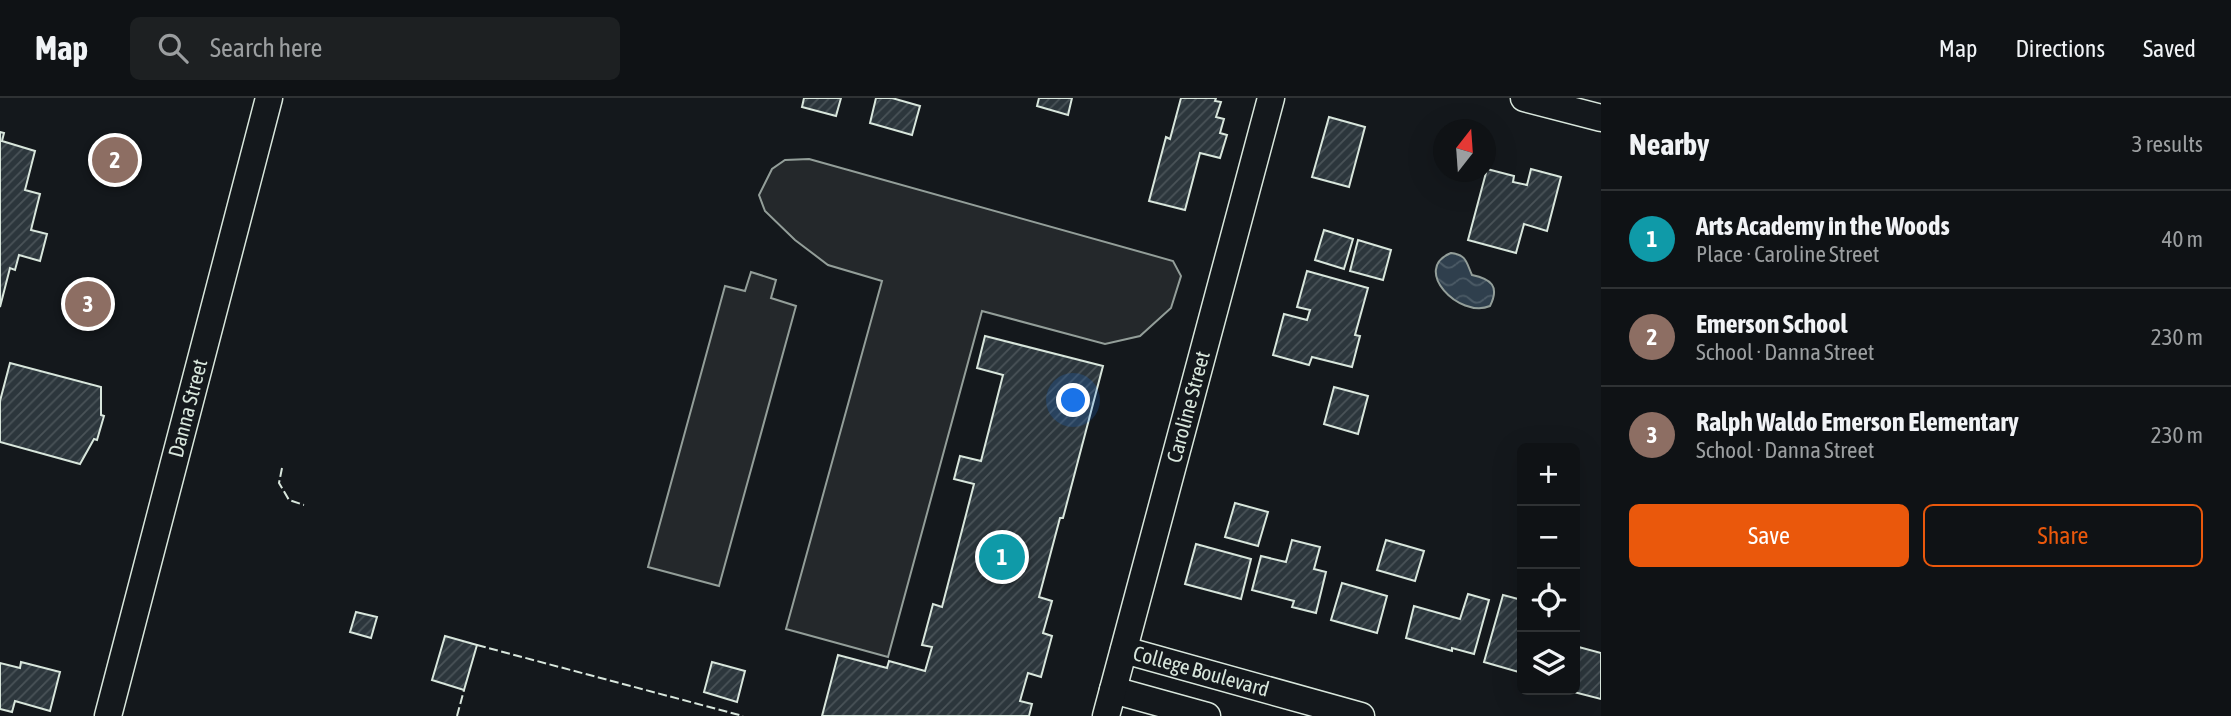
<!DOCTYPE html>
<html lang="en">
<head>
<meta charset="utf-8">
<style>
  :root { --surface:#0f1215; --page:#1d2022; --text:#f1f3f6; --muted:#9b9ea0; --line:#2f3234; --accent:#ea580c }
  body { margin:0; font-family:"Asap Condensed",sans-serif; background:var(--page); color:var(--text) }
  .controls { position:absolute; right:21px; bottom:21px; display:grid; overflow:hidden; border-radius:10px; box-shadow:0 7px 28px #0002 }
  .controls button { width:63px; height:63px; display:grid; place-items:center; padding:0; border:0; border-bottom:2px solid var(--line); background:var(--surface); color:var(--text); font:35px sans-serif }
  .compass { position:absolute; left:1433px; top:21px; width:63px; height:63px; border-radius:50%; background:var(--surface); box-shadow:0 7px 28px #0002; rotate:17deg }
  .you { position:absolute; left:1074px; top:303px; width:24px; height:24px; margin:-18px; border:5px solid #fff; border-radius:50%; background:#1a73e8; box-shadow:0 0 0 10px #1a73e833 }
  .badge { display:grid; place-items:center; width:46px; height:46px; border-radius:50%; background:var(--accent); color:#fff; font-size:23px; font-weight:700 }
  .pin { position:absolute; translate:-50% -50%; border:4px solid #fff; box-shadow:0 2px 7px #0006 }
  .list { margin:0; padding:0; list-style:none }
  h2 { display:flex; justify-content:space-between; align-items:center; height:91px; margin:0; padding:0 28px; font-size:30px }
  h2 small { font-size:23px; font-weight:400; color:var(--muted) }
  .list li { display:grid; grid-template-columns:46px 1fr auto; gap:21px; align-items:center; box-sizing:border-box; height:98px; padding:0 28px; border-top:2px solid var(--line) }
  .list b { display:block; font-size:26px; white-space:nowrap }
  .list p { margin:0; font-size:23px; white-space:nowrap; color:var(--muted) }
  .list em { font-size:23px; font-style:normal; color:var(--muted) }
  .actions { display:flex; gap:14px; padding:21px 28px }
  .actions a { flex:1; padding:16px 0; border:2px solid var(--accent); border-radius:10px; text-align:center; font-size:24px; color:var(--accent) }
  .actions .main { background:var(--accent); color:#fff }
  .icon { flex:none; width:38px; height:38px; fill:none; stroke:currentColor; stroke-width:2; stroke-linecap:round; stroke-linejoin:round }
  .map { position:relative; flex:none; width:1601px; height:618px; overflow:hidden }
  header { display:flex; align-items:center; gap:42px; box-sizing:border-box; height:98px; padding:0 35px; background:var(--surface); border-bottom:2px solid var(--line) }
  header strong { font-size:33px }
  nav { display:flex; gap:38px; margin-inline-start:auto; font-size:24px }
  .search { width:490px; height:63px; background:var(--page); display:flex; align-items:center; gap:18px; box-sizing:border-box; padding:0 24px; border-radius:10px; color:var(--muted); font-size:26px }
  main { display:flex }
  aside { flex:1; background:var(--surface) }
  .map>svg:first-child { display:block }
</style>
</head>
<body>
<header>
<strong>Map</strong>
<div class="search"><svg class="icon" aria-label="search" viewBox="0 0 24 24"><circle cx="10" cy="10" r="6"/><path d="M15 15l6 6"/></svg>Search here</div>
<nav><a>Map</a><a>Directions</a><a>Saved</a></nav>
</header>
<main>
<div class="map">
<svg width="1601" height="618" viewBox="0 0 1601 618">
  <defs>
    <pattern id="water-waves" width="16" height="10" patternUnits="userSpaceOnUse" patternTransform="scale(1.75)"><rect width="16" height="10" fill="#2f3f4d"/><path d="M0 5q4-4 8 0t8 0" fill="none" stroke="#4c5b66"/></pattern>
    <pattern id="building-hatch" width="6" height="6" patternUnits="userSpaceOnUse" patternTransform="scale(1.75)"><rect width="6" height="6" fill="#2c363c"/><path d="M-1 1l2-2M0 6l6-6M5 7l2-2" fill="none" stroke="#4a5358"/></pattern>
  </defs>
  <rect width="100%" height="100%" fill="#14181c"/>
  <!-- parking -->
  <g fill="#24282b" stroke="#939e99" stroke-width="2">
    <path d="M809 61 1173 163 1181 178 1171 210 1140 238 1105 246 982 213 888 559 786 531 882 183 828 167 795 142 765 113 759 97 772 71 785 62Z"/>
    <path d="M751 174 776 182 771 200 796 208 719 488 648 469 725 188 745 193Z"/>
  </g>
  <!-- water -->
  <path fill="url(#water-waves)" stroke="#939e99" stroke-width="2" d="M1451 155C1467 157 1466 164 1472 177 1491 181 1500 188 1490 208 1459 221 1411 171 1451 155Z"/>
  <!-- building -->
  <g fill="url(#building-hatch)" stroke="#d8e6dc" stroke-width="2">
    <path d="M804 0H841L836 18 802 9Z"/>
    <path d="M876 0H892L920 8 912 37 870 25Z"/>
    <path d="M1039 0H1072L1068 17 1037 8Z"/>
    <path d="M1181 0H1216L1215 3 1221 4 1216 19 1224 21 1220 35 1227 37 1220 60 1200 55 1185 112 1149 103 1166 39 1170 41Z"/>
    <path d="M1329 19 1365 29 1349 89 1312 79Z"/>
    <path d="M0 34 4 35 2 43 35 53 25 92 40 96 31 132 47 136 40 163 19 157 15 172 10 170 0 209Z"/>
    <path d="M1487 71 1514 78 1513 84 1527 87 1531 71 1561 79 1547 133 1524 126 1516 155 1468 142Z"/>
    <path d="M1324 132 1353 141 1344 171 1315 162Z"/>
    <path d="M1358 142 1391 152 1383 182 1350 173Z"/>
    <path d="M1307 173 1368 190 1355 237 1360 238 1352 269 1312 259 1309 267 1273 257 1284 216 1307 222 1310 212 1297 209Z"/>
    <path d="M985 238 1103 268 1063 420H1060L1039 499 1052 503 1043 535 1052 538 1041 579 1028 575 1020 603 1032 606 1029 618H822L838 557 887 570 889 563 925 573 932 549 922 547 933 506 942 509 974 386 954 381 960 358 981 363 1003 277 977 270Z"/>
    <path d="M10 265 101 289V317L104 318 97 342 94 341 80 366 0 344V303Z"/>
    <path d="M1334 289 1368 298 1358 336 1324 326Z"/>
    <path d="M1235 405 1268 414 1258 448 1225 439Z"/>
    <path d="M1292 442 1320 449 1314 471 1326 474 1316 515 1292 509 1294 503 1252 492 1261 458 1286 464Z"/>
    <path d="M1386 442 1424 453 1415 483 1377 472Z"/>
    <path d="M1196 446 1251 461 1241 501 1185 486Z"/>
    <path d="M1342 485 1387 498 1377 535 1331 522Z"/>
    <path d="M1468 496 1489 502 1474 556 1452 550V553L1406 540 1414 508 1460 521Z"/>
    <path d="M1503 497 1522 502V575L1484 564Z"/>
    <path d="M356 514 377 519 371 540 350 534Z"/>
    <path d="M445 538 477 547 464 592 432 582Z"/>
    <path d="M1575 548 1601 555V601L1566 592H1575Z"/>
    <path d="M21 564 60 574 50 613 15 603 12 614 0 611V565L20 570Z"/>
    <path d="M712 564 745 573 737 604 704 594Z"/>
  </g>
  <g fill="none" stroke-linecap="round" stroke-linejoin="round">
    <!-- street casing -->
    <g stroke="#d8e6dc" stroke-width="29">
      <g id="street">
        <path d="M1524 0 1601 20"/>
        <path id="s1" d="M1124 552 1361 618"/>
        <path d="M1113 592 1207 618"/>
        <path id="s2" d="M108 618 269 0"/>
        <path id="s3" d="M1106 618 1271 0"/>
      </g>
    </g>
    <!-- street -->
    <use href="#street" stroke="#14181c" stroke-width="26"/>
    <!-- fence -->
    <g stroke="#d8e6dc" stroke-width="2" stroke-dasharray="9 3.5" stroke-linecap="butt">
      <path d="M282 370 279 385 289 402 304 407"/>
      <path d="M477 547 743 618"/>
      <path d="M457 618 464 592"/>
    </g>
  </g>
  <g text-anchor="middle" stroke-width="5" stroke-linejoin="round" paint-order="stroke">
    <!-- street labels -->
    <g font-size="21" fill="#d8e6dc" stroke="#14181c">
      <text dy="7" stroke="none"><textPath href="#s2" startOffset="318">Danna Street</textPath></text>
      <text dy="7" stroke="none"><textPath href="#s3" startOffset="320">Caroline Street</textPath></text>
      <text dy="7" stroke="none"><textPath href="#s1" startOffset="80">College Boulevard</textPath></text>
    </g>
  </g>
</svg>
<div class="controls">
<button>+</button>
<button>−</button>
<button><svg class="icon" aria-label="locate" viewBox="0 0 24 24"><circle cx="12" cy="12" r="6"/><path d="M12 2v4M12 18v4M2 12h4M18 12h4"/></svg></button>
<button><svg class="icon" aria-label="layers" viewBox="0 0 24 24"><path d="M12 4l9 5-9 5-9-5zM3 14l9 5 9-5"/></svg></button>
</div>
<svg class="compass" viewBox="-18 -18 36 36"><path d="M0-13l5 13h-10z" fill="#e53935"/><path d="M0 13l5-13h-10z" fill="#9b9ea0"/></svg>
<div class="you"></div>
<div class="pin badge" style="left:1002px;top:459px;background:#0f9aa8">1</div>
<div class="pin badge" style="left:115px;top:62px;background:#8d6e63">2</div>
<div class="pin badge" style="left:88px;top:206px;background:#8d6e63">3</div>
</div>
<aside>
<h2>Nearby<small>3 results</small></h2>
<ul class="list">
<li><span class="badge" style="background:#0f9aa8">1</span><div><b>Arts Academy in the Woods</b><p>Place · Caroline Street</p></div><em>40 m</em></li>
<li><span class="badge" style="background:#8d6e63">2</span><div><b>Emerson School</b><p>School · Danna Street</p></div><em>230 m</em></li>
<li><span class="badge" style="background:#8d6e63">3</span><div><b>Ralph Waldo Emerson Elementary</b><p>School · Danna Street</p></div><em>230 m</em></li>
</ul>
<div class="actions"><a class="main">Save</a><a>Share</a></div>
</aside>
</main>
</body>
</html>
